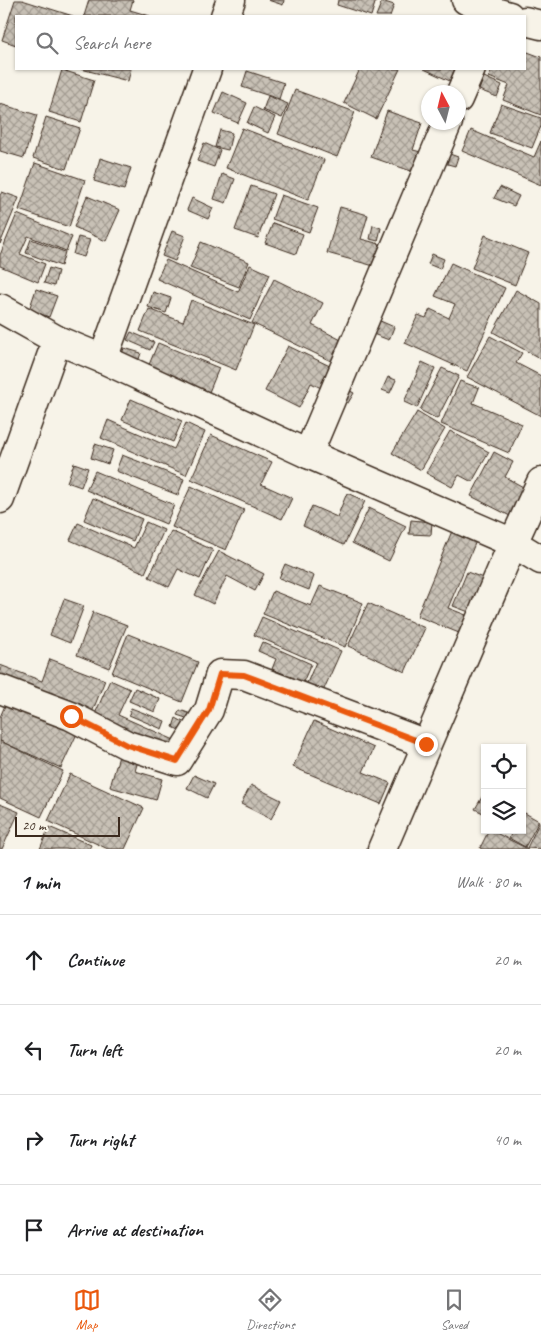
<!DOCTYPE html>
<html lang="en">
<head>
<meta charset="utf-8">
<style>
  :root { --surface:#fff; --page:#f6f6f6; --text:#202124; --muted:#757577; --line:#e0e0e0; --accent:#ea580c }
  body { margin:0; font-family:Caveat,sans-serif; background:var(--page); color:var(--text) }
  .controls { position:absolute; right:15px; bottom:15px; display:grid; overflow:hidden; border-radius:0px; box-shadow:0 1px 4px #0004 }
  .controls button { width:45px; height:45px; display:grid; place-items:center; padding:0; border:0; border-bottom:1px solid var(--line); background:var(--surface); color:var(--text); font:25px sans-serif }
  .compass { position:absolute; left:421px; top:85px; width:45px; height:45px; border-radius:50%; background:var(--surface); box-shadow:0 1px 4px #0004; rotate:353deg }
  .scale { position:absolute; left:15px; bottom:12px; width:105px; box-sizing:border-box; padding-left:5px; border:2px solid #3b2a1e; border-top:0; font-size:14px; line-height:18px; white-space:nowrap; color:#3b2a1e; -webkit-text-stroke:4px #f7f3e8; paint-order:stroke }
  .stop { position:absolute; width:15px; height:15px; margin:-11px; border:4px solid #ea580c; border-radius:50%; background:#fff }
  .stop.end { background:#ea580c; border-color:#fff; box-shadow:0 1px 5px #0008 }
  .list { margin:0; padding:0; list-style:none }
  h2 { display:flex; justify-content:space-between; align-items:center; height:65px; margin:0; padding:0 20px; font-size:21px }
  h2 small { font-size:16px; font-weight:400; color:var(--muted) }
  .list li { display:grid; grid-template-columns:32px 1fr auto; gap:15px; align-items:center; box-sizing:border-box; height:90px; padding:0 20px; border-top:1px solid var(--line) }
  .list b { display:block; font-size:19px; white-space:nowrap }
  .list em { font-size:16px; font-style:normal; color:var(--muted) }
  .icon { flex:none; width:28px; height:28px; fill:none; stroke:currentColor; stroke-width:2; stroke-linecap:round; stroke-linejoin:round }
  .map { position:relative; flex:none; width:541px; height:849px; overflow:hidden }
  .search { position:absolute; background:var(--surface); box-shadow:0 1px 4px #0004; left:15px; right:15px; top:15px; height:55px; display:flex; align-items:center; gap:12px; box-sizing:border-box; padding:0 18px; border-radius:0px; color:var(--muted); font-size:19px }
  .sheet { height:425px; background:var(--surface) }
  nav { display:flex; justify-content:space-around; align-items:center; box-sizing:border-box; height:70px; border-top:1px solid var(--line); background:var(--surface); font-size:14px; color:var(--muted) }
  nav a { display:grid; justify-items:center; gap:2px }
  nav .on { color:var(--accent) }
  .map>svg:first-child { display:block }
</style>
</head>
<body>
<div class="map">
<svg width="541" height="849" viewBox="0 0 541 849">
  <defs>
    <pattern id="building-cross-hatch" width="8" height="8" patternUnits="userSpaceOnUse" patternTransform="scale(1.25)"><rect width="8" height="8" fill="#c8c1b6"/><path d="M0 0l8 8M0 8l8-8" fill="none" stroke="#a49d93"/></pattern>
  </defs>
  <rect width="100%" height="100%" fill="#f7f3e8"/>
  <filter id="ink" filterUnits="userSpaceOnUse"><feTurbulence type="fractalNoise" baseFrequency=".02" numOctaves="2"/><feDisplacementMap in="SourceGraphic" scale="10" xChannelSelector="R" yChannelSelector="G"/><feConvolveMatrix kernelMatrix="1 2 1 2 8 2 1 2 1" color-interpolation-filters="sRGB"/></filter>
  <g filter="url(#ink)">
    <!-- building -->
    <g fill="url(#building-cross-hatch)" stroke="#3b2a1e">
      <path d="M15 0H22L73 16H16V45L2 40Z"/>
      <path d="M89 0H133L130 10 150 16H84Z"/>
      <path d="M268 0H284L283 5Z"/>
      <path d="M338 0H376L371 16 337 5Z"/>
      <path d="M382 1 394 5 390 16H376Z"/>
      <path d="M525 51 541 57V115L503 100 509 85 489 77 492 69H525Z"/>
      <path d="M81 69H131L128 81Z"/>
      <path d="M360 69H400L376 119 344 103Z"/>
      <path d="M424 69H456L450 81Z"/>
      <path d="M62 70 94 80 81 122 49 112Z"/>
      <path d="M247 71 284 83 279 99 242 87Z"/>
      <path d="M484 77 502 85 497 97 479 90Z"/>
      <path d="M295 90 355 112 337 157 278 134Z"/>
      <path d="M223 92 247 103 238 123 214 113Z"/>
      <path d="M268 96 288 104 282 118 263 110Z"/>
      <path d="M0 104 37 115 24 158 0 151Z"/>
      <path d="M501 104 541 118V126L532 148 490 133Z"/>
      <path d="M254 107 275 117 268 133 247 123Z"/>
      <path d="M387 111 422 123 413 150 421 152 414 172 371 157Z"/>
      <path d="M46 117 80 128 66 169 33 158Z"/>
      <path d="M242 128 324 160 308 200 226 168Z"/>
      <path d="M220 130 232 133 228 150 215 147Z"/>
      <path d="M471 130 534 157 541 141V185L462 151Z"/>
      <path d="M204 143 220 150 214 167 197 161Z"/>
      <path d="M447 153 458 157 455 166 444 163Z"/>
      <path d="M100 158 131 168 124 190 94 181Z"/>
      <path d="M35 163 85 180 69 227 19 210Z"/>
      <path d="M222 174 235 179 226 203 214 199Z"/>
      <path d="M251 186 274 194 258 238 235 230Z"/>
      <path d="M500 187 519 196 514 206 494 198Z"/>
      <path d="M2 192 19 198 0 244V195Z"/>
      <path d="M281 195 318 208 309 232 272 219Z"/>
      <path d="M87 196 120 210 106 241 74 227Z"/>
      <path d="M192 198 213 208 208 219 187 210Z"/>
      <path d="M340 207 368 215 361 239 380 244 374 266 327 253Z"/>
      <path d="M17 214 72 237 66 251 28 236 20 254 45 264 38 282 0 266V255Z"/>
      <path d="M273 223 303 234 296 254 265 243Z"/>
      <path d="M373 225 381 228 378 241 370 239Z"/>
      <path d="M172 231 185 236 175 261 162 256Z"/>
      <path d="M485 235 528 253 515 285 472 268Z"/>
      <path d="M78 237 90 240 84 257 73 254Z"/>
      <path d="M31 239 65 252 61 266 26 253Z"/>
      <path d="M201 242 249 262 239 287 190 268Z"/>
      <path d="M432 254 444 259 440 269 428 264Z"/>
      <path d="M166 260 238 292 250 265 270 274 250 320 157 279Z"/>
      <path d="M451 263 505 288 467 371 405 343 418 315 426 318 430 309 449 318 455 304 435 296Z"/>
      <path d="M49 268 58 271 54 286 44 283Z"/>
      <path d="M274 279 323 303 312 325 347 343 337 364 252 323Z"/>
      <path d="M36 289 57 296 49 317 29 310Z"/>
      <path d="M516 290 541 304V359L493 332Z"/>
      <path d="M153 292 171 298 166 313 148 307Z"/>
      <path d="M191 300 254 325 236 370 140 331 149 309 183 322Z"/>
      <path d="M378 320 394 327 389 340 373 334Z"/>
      <path d="M131 332 154 342 150 350 127 340Z"/>
      <path d="M490 336 522 353 516 363 541 376V416L467 377Z"/>
      <path d="M158 343 219 368 207 397 146 372Z"/>
      <path d="M288 346 334 368 323 389 311 383 299 408 265 391Z"/>
      <path d="M124 348 141 353 137 365 120 360Z"/>
      <path d="M422 362 435 368 417 408 404 402Z"/>
      <path d="M442 368 459 376 437 419 420 410Z"/>
      <path d="M388 377 396 380 390 393 382 390Z"/>
      <path d="M460 381 479 388 473 403 522 424 509 453 441 424Z"/>
      <path d="M343 387 354 393 348 403 338 397Z"/>
      <path d="M131 399 182 421 173 442 122 420Z"/>
      <path d="M417 412 445 429 421 470 392 453Z"/>
      <path d="M108 420 174 449 186 423 205 432 186 475 101 438Z"/>
      <path d="M450 431 489 452 472 482 459 475 452 487 426 473Z"/>
      <path d="M211 435 272 462 261 484 292 498 282 519 191 479Z"/>
      <path d="M95 444 113 450 108 464 91 458Z"/>
      <path d="M494 452 513 462 505 477 525 488 510 516 471 496Z"/>
      <path d="M122 455 184 479 178 495 116 471Z"/>
      <path d="M74 463 88 468 81 487 67 482Z"/>
      <path d="M95 471 174 505 166 524 86 490Z"/>
      <path d="M191 486 244 510 226 550 172 527Z"/>
      <path d="M347 493 365 501 344 545 303 526 312 506 337 517Z"/>
      <path d="M93 498 142 519 133 541 84 520Z"/>
      <path d="M369 508 406 526 389 561 352 543Z"/>
      <path d="M411 520 432 522 431 535 409 534Z"/>
      <path d="M146 522 164 530 145 573 70 540 78 523 134 548Z"/>
      <path d="M171 531 213 550 200 579 178 569 169 587 149 577Z"/>
      <path d="M452 531 476 541 448 608 466 615 459 633 417 616Z"/>
      <path d="M219 551 264 574 255 591 227 576 213 604 195 595Z"/>
      <path d="M285 564 314 576 309 590 279 578Z"/>
      <path d="M467 572 483 578 469 612 453 606Z"/>
      <path d="M320 586 363 603 345 647 263 614 273 591 311 606Z"/>
      <path d="M64 599 84 606 70 643 50 635Z"/>
      <path d="M368 603 425 628 405 672 348 646Z"/>
      <path d="M93 612 127 625 109 668 77 655Z"/>
      <path d="M262 617 341 651 320 698 304 690 316 662 254 635Z"/>
      <path d="M128 634 198 662 182 702 112 673Z"/>
      <path d="M262 642 311 664 299 691 280 682 284 674 272 669 276 659 258 651Z"/>
      <path d="M50 659 105 680 89 720 0 685V665L42 681Z"/>
      <path d="M110 680 130 689 118 715 181 743 174 760 91 723Z"/>
      <path d="M135 688 160 699 155 712 129 701Z"/>
      <path d="M10 694 81 725 61 768 0 741V717Z"/>
      <path d="M131 708 165 721 162 729 129 715Z"/>
      <path d="M180 710 191 714 189 719 177 715Z"/>
      <path d="M176 718 185 723 181 731 173 727Z"/>
      <path d="M314 721 374 748 363 772 390 783 381 804 293 767Z"/>
      <path d="M0 741 63 771 41 817 0 798Z"/>
      <path d="M121 749 140 754 135 771 162 779 156 800 110 787Z"/>
      <path d="M70 774 144 808 125 849H108L48 821Z"/>
      <path d="M194 775 214 784 207 798 187 788Z"/>
      <path d="M251 785 281 800 271 819 241 804Z"/>
      <path d="M485 792V814L475 809Z"/>
      <path d="M0 804 19 812 2 849H0Z"/>
      <path d="M523 812 539 821 525 847 509 838 513 830H522V815Z"/>
      <path d="M539 823 541 824V849L527 848Z"/>
      <path d="M49 827 91 845 89 849H40Z"/>
      <path d="M489 830H490L528 849H482L480 848Z"/>
    </g>
    <g fill="none" stroke-linecap="round" stroke-linejoin="round">
      <!-- street casing -->
      <g stroke="#3b2a1e" stroke-width="31">
        <g id="street">
          <path d="M466 0 495 12 509 16"/>
          <path d="M225 16 231 0"/>
          <path d="M525 21 541 25"/>
          <path d="M458 99 471 69"/>
          <path d="M0 308 57 340 103 359 308 454 513 543 541 560"/>
          <path d="M103 359 207 69"/>
          <path d="M308 454 448 122"/>
          <path d="M0 499 57 340"/>
          <path d="M0 689 71 716 127 745 177 761 209 710 220 674 244 675 426 744"/>
          <path d="M382 849 513 543 541 482"/>
        </g>
      </g>
      <!-- street -->
      <use href="#street" stroke="#f7f3e8" stroke-width="28"/>
    </g>
  </g>
  <g fill="none" stroke-linecap="round" stroke-linejoin="round" filter="url(#ink)">
    <!-- route -->
    <path stroke="#ea580c" stroke-width="6" d="M71 716 127 745 177 761 209 710 220 674 244 675 426 744"/>
  </g>
</svg>
<div class="controls">
<button><svg class="icon" aria-label="locate" viewBox="0 0 24 24"><circle cx="12" cy="12" r="6"/><path d="M12 2v4M12 18v4M2 12h4M18 12h4"/></svg></button>
<button><svg class="icon" aria-label="layers" viewBox="0 0 24 24"><path d="M12 4l9 5-9 5-9-5zM3 14l9 5 9-5"/></svg></button>
</div>
<svg class="compass" viewBox="-18 -18 36 36"><path d="M0-13l5 13h-10z" fill="#e53935"/><path d="M0 13l5-13h-10z" fill="#757577"/></svg>
<div class="scale">20 m</div>
<div class="stop" style="left:71px;top:716px"></div>
<div class="stop end" style="left:426px;top:744px"></div>
<div class="search"><svg class="icon" aria-label="search" viewBox="0 0 24 24"><circle cx="10" cy="10" r="6"/><path d="M15 15l6 6"/></svg>Search here</div>
</div>
<section class="sheet">
<h2>1 min<small>Walk · 80 m</small></h2>
<ul class="list">
<li><svg class="icon" aria-label="ahead" viewBox="0 0 24 24"><path d="M12 20V5M6 11l6-6 6 6"/></svg><div><b>Continue</b></div><em>20 m</em></li>
<li><svg class="icon" aria-label="left" viewBox="0 0 24 24"><path d="M17 20v-9H6M10 6l-5 5 5 5"/></svg><div><b>Turn left</b></div><em>20 m</em></li>
<li><svg class="icon" aria-label="right" viewBox="0 0 24 24"><path d="M7 20v-9h11M14 6l5 5-5 5"/></svg><div><b>Turn right</b></div><em>40 m</em></li>
<li><svg class="icon" aria-label="arrive" viewBox="0 0 24 24"><path d="M6 21V4h12l-3 4 3 4H6"/></svg><div><b>Arrive at destination</b></div></li>
</ul>
</section>
<nav>
<a class="on"><svg class="icon" aria-label="map" viewBox="0 0 24 24"><path d="M3 6l6-2 6 2 6-2v14l-6 2-6-2-6 2zM9 4v14M15 6v14"/></svg>Map</a>
<a><svg class="icon" aria-label="directions" viewBox="0 0 24 24"><path d="M12 3l9 9-9 9-9-9zM9 14v-3h6M13 9l2 2-2 2"/></svg>Directions</a>
<a><svg class="icon" aria-label="saved" viewBox="0 0 24 24"><path d="M7 4h10v16l-5-4-5 4z"/></svg>Saved</a>
</nav>
</body>
</html>
